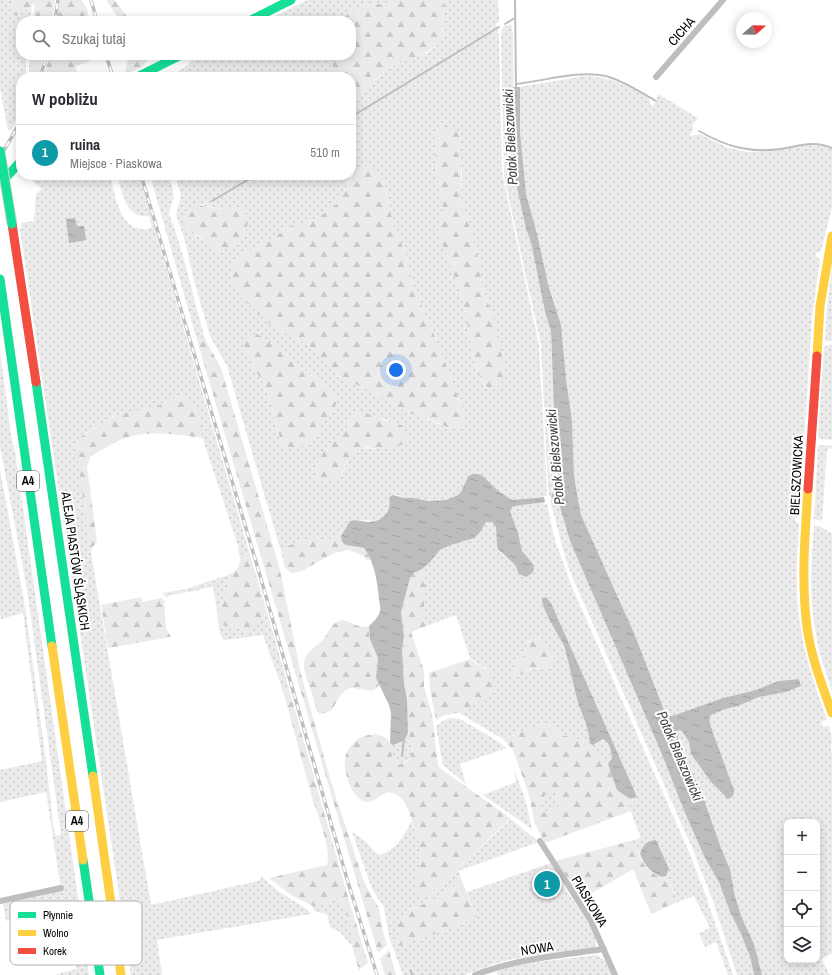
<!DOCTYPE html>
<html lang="pl">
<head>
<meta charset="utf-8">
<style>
  :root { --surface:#fff; --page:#f2f2f3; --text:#2b2b33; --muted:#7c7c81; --line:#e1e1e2; --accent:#db2777 }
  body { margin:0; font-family:"Archivo Narrow",sans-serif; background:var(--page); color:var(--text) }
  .controls { position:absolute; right:12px; bottom:12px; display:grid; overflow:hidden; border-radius:8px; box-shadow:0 2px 10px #0003 }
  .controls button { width:36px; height:36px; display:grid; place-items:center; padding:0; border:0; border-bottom:1px solid var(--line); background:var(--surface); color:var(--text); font:20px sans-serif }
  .compass { position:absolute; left:736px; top:12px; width:36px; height:36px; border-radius:50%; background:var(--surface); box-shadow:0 2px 10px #0003; rotate:70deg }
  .you { position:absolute; left:396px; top:370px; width:14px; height:14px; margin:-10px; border:3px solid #fff; border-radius:50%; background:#1a73e8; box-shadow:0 0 0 6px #1a73e833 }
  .badge { display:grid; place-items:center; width:26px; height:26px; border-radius:50%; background:var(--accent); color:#fff; font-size:13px; font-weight:700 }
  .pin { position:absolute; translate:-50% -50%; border:2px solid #fff; box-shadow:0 1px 4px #0006 }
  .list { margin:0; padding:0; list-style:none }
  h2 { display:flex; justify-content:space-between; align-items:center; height:52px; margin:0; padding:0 16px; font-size:17px }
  h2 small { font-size:13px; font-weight:400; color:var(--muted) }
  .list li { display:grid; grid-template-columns:26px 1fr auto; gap:12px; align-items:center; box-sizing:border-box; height:56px; padding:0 16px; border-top:1px solid var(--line) }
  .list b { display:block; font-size:15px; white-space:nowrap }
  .list p { margin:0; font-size:13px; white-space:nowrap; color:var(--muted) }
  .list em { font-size:13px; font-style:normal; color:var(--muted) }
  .icon { flex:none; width:22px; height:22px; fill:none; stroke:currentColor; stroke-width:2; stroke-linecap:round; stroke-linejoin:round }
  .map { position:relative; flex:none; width:832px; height:975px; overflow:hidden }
  .search { position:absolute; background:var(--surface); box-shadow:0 2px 10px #0003; left:16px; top:16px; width:340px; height:44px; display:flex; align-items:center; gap:10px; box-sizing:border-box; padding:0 14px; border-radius:16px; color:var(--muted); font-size:15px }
  .panel { position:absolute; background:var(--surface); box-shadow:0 2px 10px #0003; left:16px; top:72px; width:340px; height:108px; border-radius:16px }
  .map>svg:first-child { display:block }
</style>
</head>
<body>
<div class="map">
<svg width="832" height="975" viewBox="0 0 832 975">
  <defs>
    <pattern id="green-dots" width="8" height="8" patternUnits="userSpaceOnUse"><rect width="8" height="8" fill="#ebebeb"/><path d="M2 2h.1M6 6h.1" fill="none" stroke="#c8c8c8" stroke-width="1.8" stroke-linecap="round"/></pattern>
    <pattern id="forest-firs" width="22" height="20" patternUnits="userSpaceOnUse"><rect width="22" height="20" fill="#ebebeb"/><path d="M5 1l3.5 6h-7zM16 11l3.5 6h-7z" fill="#c8c8c8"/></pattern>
    <pattern id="water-ripples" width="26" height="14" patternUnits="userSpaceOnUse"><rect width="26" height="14" fill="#bdbdbd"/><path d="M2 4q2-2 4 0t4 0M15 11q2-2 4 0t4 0" fill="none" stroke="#a1a1a1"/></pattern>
  </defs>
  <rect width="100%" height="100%" fill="#fff"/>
  <!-- green -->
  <g fill="url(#green-dots)" fill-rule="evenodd">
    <path d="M0 0H12L14 14C21 14 27 10 32 5L30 21H21V55H26V77H21V110L11 130 9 129 8 131 0 88Z"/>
    <path d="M307 0H392C377 10 353 1 344 21H265Z"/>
    <path d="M444 0H498L499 21 495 26H497L499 30 497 33 499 34 502 173 539 345 547 496 512 500 497 490 483 476H468L461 492 458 495 446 500 428 501 414 498H405L397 495 389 498 390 510C377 528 366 517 350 521L345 531 330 539 324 540 311 538 283 550 282 555 227 366 210 336 194 280 184 237 176 215 181 196 179 188 174 175H351V99L361 93 389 68 401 62 427 53 435 47 443 32 442 23 445 10ZM437 132 461 162 462 175 461 198 476 249 484 292 495 322 487 389 481 381 472 354 466 313 457 283 438 230 440 217 443 211 441 192 437 177 435 144ZM352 174 385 185 393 224 406 255 412 283 440 349 463 410 448 428 417 414H409L373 392 350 382 339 375 319 354 302 341 272 326 244 300 235 289 232 283 231 269 244 252 252 250 292 226 317 218 333 208 343 195ZM200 205 223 209 234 206 247 226 242 241 224 250 203 241 199 237 188 231 183 219ZM259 335 285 352 295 364 324 383 331 388 335 396 336 404 334 409 321 425 314 439 290 449 285 447 282 444 276 426 271 405 266 388 258 372 252 365ZM363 411 374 417 388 420 403 444C395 448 384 449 375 449 368 449 363 447 357 451 341 462 350 480 324 482L315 469 324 451 348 425 352 416Z"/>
    <path d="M511 24 513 34 514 163 517 188 526 229 531 242 545 312 551 331 555 438 559 483 558 489 551 496H549L548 487 541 345 504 176 501 35 503 27Z"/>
    <path d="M198 55H336L329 77H170C176 73 182 69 188 65 192 61 193 58 198 55Z"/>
    <path d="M584 76C609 76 628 86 649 98L651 107 656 102 658 94 698 118 692 126 694 128 689 136 700 134 728 148 748 152 775 151 806 145 822 146 832 149V207L821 251 816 253 815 256 820 259 812 316 802 473H799L798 475 799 477 802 478 799 516 795 519V521L799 523C797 554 795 586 799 617 803 653 815 686 827 720L822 721 821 725 823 727 829 726C832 734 832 744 831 751L832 754V953L821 959 830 975H762L754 944 742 918 735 896 730 868 721 848 702 794 679 744 678 739V730L682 731 689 742 691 754 711 782 724 796 734 794 732 784 711 727 709 718 711 714 725 709 738 706 759 697 786 692 801 686 800 679 778 681 756 690 723 698 672 716 666 715 634 633 581 515 577 494 574 476 572 421 569 400 554 300 548 284 526 194 520 131V87ZM787 822H817V960H787Z"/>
    <path d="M26 175H110C115 193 118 226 141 229 145 230 149 229 152 226L149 216C126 220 122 191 117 175H139L250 555 246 553 242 555 240 560 238 546 201 433C198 418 199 412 189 399L173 398 154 408 113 416 79 438 87 530 151 905 258 881 262 877 278 891 308 910 311 914 157 940 162 975H131L20 229 22 227 21 223 34 221 36 194 42 189Z"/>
    <path d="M150 175H168C171 183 175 192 173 201 171 206 169 209 169 214 185 255 193 298 205 339L202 338 197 340Z"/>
    <path d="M832 269V341H825L827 307Z"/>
    <path d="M831 344 832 345V440L821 439 818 438 824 347Z"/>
    <path d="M0 350 11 435 15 452 89 975H54L76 969 69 931 41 936 37 915 6 921 3 902 61 889 46 792 0 802V770L42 761 23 613 1 619 0 615V469L26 613 46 761 54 832 57 836 61 834 27 589 0 446Z"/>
    <path d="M819 445 832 446V448L827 449 822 521 814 519 818 447Z"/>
    <path d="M550 500H552L558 503 560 507 570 541 589 585 661 752 685 813 705 858 719 882 730 912 740 932 750 956 754 975H737L713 901 693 850 571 574 564 553Z"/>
    <path d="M545 502 543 504H547L554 537 571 585 689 852 704 891 733 975H728L716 942 705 947 699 933 710 928 694 896 675 903C678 894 670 882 662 877L666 876 641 850 640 854C636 847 631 845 623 843L641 838 629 807V805L634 803 557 618 548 600 544 608 559 635 568 658 575 692 589 733 590 744 597 743 603 739C610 742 611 751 612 758L608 764 595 749 586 742 563 735 554 727 545 723 503 739 459 713 494 691 486 669 470 658 456 615 429 625 424 622 422 618 425 595 422 569 440 550 451 545 466 541 486 522H492L495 524 501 553 515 565 519 574 532 573C535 564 529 561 524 554 519 546 513 520 510 511L513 506H515ZM540 637 549 646 540 669C530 668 525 672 517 677L512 673C511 663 519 662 525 655L528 641Z"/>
    <path d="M814 526H820L832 534V691C826 672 819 654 816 634 809 598 811 562 814 526Z"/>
    <path d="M231 574C229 586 226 602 217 611L213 586 195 591 170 595 167 598 163 593 186 589Z"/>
    <path d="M267 612 289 689H287L283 691 279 679 263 635 224 640 220 634 217 616 219 620 242 630 253 627 260 618 264 616Z"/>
    <path d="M449 718 460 719 496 740 507 748 460 764 466 784 443 765 436 727 441 722Z"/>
    <path d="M408 733C413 747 417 759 399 764 390 760 392 753 390 743L394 745C401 743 404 739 408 733Z"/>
    <path d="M514 769 525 799 532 829 483 795 516 782Z"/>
    <path d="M548 793H555L558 799 557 808 549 813 545 811 541 806C542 801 543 795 548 793Z"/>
    <path d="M506 815 539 842 458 871 460 876C458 878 457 882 456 884 452 889 433 900 427 903 419 907 408 907 403 915 395 925 403 939 394 947L477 919 467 892 551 863C556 871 560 880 565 888 572 900 599 932 596 945L593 948 512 959 491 965 465 975H403L389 937 384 907 372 889 352 832 365 841 376 853 380 855C396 850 405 835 412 820 415 833 422 845 421 858 420 869 415 879 415 890L426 895 430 894 509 821Z"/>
    <path d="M335 897 338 898 345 906 353 938 352 946 339 931 330 927C328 914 329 914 316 912L311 906 315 907Z"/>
    <path d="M596 955 606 961 612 975H497V971L522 964Z"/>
  </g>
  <!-- forest -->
  <g fill="url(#forest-firs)" fill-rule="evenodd">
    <path d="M12 0H55L52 21H33L35 3 20 14 16 16 14 14Z"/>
    <path d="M60 0H82L87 9 89 21H57Z"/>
    <path d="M106 0H115L127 17 131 21H120Z"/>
    <path d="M392 0H444L445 10 442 23 443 37C428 58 409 56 390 68 376 76 366 92 351 99V77H329L336 55H351V21H344L347 14 360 7 367 5 384 4Z"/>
    <path d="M29 55H44L38 77H29Z"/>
    <path d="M50 55H90V61L75 67 79 77H43Z"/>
    <path d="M138 55H158L147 60 142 67 125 74 128 59Z"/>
    <path d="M447 126 453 127C458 132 460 137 461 145V198L476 249 484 292 495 321 502 357 503 370 502 381 497 388 493 390 488 389 481 381 477 368 472 354 466 313 457 283 440 239 438 230 440 217 443 211 441 192 437 177 435 144 437 132 442 128Z"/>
    <path d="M367 166 377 171 381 175 385 185 393 224 406 255 412 283 440 349 463 410 465 417 464 423 460 427 448 428 439 423 417 414H409L373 392 350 382 339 375 319 354 302 341 279 330 267 322 244 300 235 289 232 283 231 269 236 259 244 252 252 250 292 226 317 218 333 208 343 195 355 170 361 167Z"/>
    <path d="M195 205 223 209 230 207H240L244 211 249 220 242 241C235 245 224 252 216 251 208 249 205 242 200 237 197 234 192 234 189 231 178 223 183 209 195 205Z"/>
    <path d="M251 333 259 335 285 352 295 364 331 388 335 396 336 404 334 409 321 425 314 439 309 444 290 449 285 447 282 444 276 426 271 405 266 388 246 354 243 339Z"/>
    <path d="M202 338 205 339 221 368 280 570 300 670 311 711 332 785 363 879 369 892 379 908 383 932 387 945 378 953 197 340Z"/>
    <path d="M179 396C191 396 198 408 200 418 201 425 200 431 203 438 181 435 154 430 132 436 117 440 103 449 90 457L87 467 97 542 92 548 91 552 87 530 76 442 79 438 100 425 108 418 129 412 154 408 173 398Z"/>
    <path d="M363 411 374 417 401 425C418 447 393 448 377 449 373 449 370 447 367 447 364 448 359 450 356 452 340 465 347 486 318 481L316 476 315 469 324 451 348 425 352 416Z"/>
    <path d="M345 531 341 536 355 547 364 548 371 560H367L363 556 349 550 334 553 300 572 291 573 285 568 282 555 283 550 288 546 305 540 311 538 324 540 330 539Z"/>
    <path d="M246 553 250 555 267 612C265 615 251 630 247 631 241 631 237 627 232 625 230 625 228 626 226 626 219 625 217 616 217 611L223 603 228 588 231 574 238 568 242 555Z"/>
    <path d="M422 569C430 585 424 602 422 618L424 622 429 625 411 632 424 671V687L432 714 438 765 441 769 506 815 509 820 430 894 424 896 418 895C410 884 421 869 421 857 421 845 409 804 400 797 397 794 392 793 389 792 381 794 375 802 367 802 352 801 343 771 345 759 346 750 352 744 358 739 365 735 374 733 382 736 398 742 385 757 399 764L405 763 410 758 413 749 407 728V700L404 683 402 649 404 636 401 612 410 578 414 573Z"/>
    <path d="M141 597 143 602 162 598 164 600 166 628 171 637 108 648 101 605Z"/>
    <path d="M342 620C352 622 359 629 369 626V634L378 658 376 678 379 685C371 698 357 683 346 690 339 695 336 704 331 711L321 714 317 712C315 706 314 700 312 694 309 682 299 666 307 655 311 649 318 645 323 640 329 632 331 623 342 620Z"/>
    <path d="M536 637C541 637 547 643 550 648 553 651 555 655 554 659 551 673 540 666 530 669 526 671 521 674 517 677H513C507 665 518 662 525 655 528 647 526 639 536 637Z"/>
    <path d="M470 659C482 669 497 671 494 691L464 711C454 715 445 713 436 720L430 689 429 673Z"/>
    <path d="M287 689H289L350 904 368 963 359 970 352 946 353 938 345 906 341 900 335 897C328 900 324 907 315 907L291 895 269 878 327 865C332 848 317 815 312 797 302 762 293 726 283 691Z"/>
    <path d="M545 723 554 727 563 735 586 742 595 749 608 764 617 790 630 799 637 797 634 803 629 805 631 811 545 843 535 824 529 795 513 750 503 739ZM548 793H555L558 799 557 808 549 813 545 811 541 806C542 801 543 795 548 793Z"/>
    <path d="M623 843C644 847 636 857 648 869 658 878 668 876 673 891 675 896 677 899 675 903L651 914 633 869 580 900 555 861Z"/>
    <path d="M460 876 477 919 393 948C405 937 393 925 404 914 410 907 419 907 426 903 433 900 452 889 455 884 457 882 458 878 460 876Z"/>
    <path d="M389 950 396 975H385L380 959Z"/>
  </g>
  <!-- water -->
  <g fill="url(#water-ripples)">
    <path d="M513 87H520V131L526 194 537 234 548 284 561 325 566 379 572 421 574 476 577 494 581 515 634 633 666 715 672 716 723 698 756 690 778 681 799 679 801 686 786 692 759 697 738 706 725 709 711 715 709 718 711 727 734 790C734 795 733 797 728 799L711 782 691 754 689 742 682 731 678 730V739L679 744 702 794 721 848 730 869 735 896 742 918 754 944 762 975H754L750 956 740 932 730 912 719 882 705 858 685 813 661 752 589 585 570 541 560 507 558 503 552 500 551 496 557 489 559 483 555 438 551 331 545 312 531 242 526 229 517 188 514 163Z"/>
    <path d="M75 218 77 226H84L86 240 70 243H69L66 219Z"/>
    <path d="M473 474H478L483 476 497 490 512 500 544 497 545 502 515 506H513L510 511 518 533 522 551 533 564 534 569 532 573 526 577 519 574 515 565 498 549 497 546 496 527 492 522H486L480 532 474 538 451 545 440 550 430 562 422 569 414 573 410 578 401 612 404 636 402 649 404 683 407 700 408 733 405 739 401 742 393 745 390 743 391 713 389 705 376 678 378 658 370 639 369 626C373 622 379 617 380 611 381 607 379 602 379 599 377 581 375 563 364 548L346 545 342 542 341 536 350 521C357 519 362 522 369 522 383 521 392 512 389 498L392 495 405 498H414L428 501 446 500 458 495 461 492 466 481 468 476Z"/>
    <path d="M546 597 551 603 637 797 630 799 617 790 608 764 612 758C611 751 610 742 603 739L593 745 590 744C589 725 579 710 575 691 571 676 569 661 564 646 559 635 541 608 542 599Z"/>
    <path d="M656 840 669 869 666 876 662 877C650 872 645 866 640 854 643 845 646 841 656 840Z"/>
  </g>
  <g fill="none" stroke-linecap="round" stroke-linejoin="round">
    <!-- stream -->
    <g stroke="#bdbdbd" stroke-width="2">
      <path d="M515 0 516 89"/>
      <path d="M505 24 515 18"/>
      <path d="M516 84C545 81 577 70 606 76 624 81 640 92 656 101"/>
      <path d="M351 117 499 27"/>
      <path d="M699 131C727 147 749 153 781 149 800 146 813 140 832 148"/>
      <path d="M212 201 256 175"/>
      <path d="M402 756 404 739"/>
      <path d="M411 971 412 975"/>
    </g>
    <!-- street -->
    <g stroke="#bebebe" stroke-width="6">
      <path d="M656 77 723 0"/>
      <path d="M540 841 591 921 615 975"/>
      <path d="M0 901 61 888"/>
      <path d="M475 975C516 959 561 955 604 949"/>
    </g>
    <!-- fast -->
    <g stroke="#16e098" stroke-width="9">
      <path d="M249 21 291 0"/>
      <path d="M137 77 181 55"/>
      <path d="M2 182 21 161"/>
      <path d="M0 279 52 646"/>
      <path d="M36 382 93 776"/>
      <path d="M83 860 100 975"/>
    </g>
    <!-- slow -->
    <g stroke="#ffcf43" stroke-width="9">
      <path d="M817 356 820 306 832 236"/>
      <path d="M808 489C805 535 801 581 807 627 811 657 822 685 832 713"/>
      <path d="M52 646 83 860"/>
      <path d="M93 776 121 975"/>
    </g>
    <!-- jam -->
    <g stroke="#f24e42" stroke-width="9">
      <path d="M12 224 36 382"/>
      <path d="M808 489 817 356"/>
    </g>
    <!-- rail casing -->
    <g stroke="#bebebe" stroke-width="3.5">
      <g id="rail">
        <path d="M91 0 97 21"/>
        <path d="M55 21 58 0"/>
        <path d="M106 55 113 77"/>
        <path d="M40 77 47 55"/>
        <path d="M0 157 21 121"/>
        <path d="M141 175 259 572 347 879 377 975"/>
      </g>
    </g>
    <!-- rail -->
    <use href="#rail" stroke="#fff" stroke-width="2" stroke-dasharray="6" stroke-linecap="butt"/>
    <!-- fast-bridge casing -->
    <g stroke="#dbdbdb" stroke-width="11" stroke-linecap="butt">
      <path id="fast-bridge" d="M0 151 12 224"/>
    </g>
    <!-- fast-bridge -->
    <use href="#fast-bridge" stroke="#16e098" stroke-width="9"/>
  </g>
  <g text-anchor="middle" stroke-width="4" stroke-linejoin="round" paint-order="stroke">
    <!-- shield labels -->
    <g fill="#fff" stroke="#4c4c4c" stroke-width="1">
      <rect x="17" y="471" width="22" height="20" rx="3"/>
      <rect x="66" y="811" width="22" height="20" rx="3"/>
    </g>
    <g font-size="12" font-weight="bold" fill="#000">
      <text x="28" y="485">A4</text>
      <text x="77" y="825">A4</text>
    </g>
    <!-- street labels -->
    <g font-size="13" fill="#000" stroke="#fff">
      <text transform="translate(681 31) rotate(-49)" y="5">CICHA</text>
      <text transform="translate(796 475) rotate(-87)" y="5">BIELSZOWICKA</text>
      <text transform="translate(76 561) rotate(82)" y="5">ALEJA PIASTÓW ŚLĄSKICH</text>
      <text transform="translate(590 901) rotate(59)" y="5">PIASKOWA</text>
      <text transform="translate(537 948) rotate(-9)" y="5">NOWA</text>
    </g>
    <!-- water labels -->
    <g font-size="14" font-style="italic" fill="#424242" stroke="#fff">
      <text transform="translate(510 137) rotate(-93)" y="5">Potok Bielszowicki</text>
      <text transform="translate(555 457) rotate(-95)" y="5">Potok Bielszowicki</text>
      <text transform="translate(680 756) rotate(67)" y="5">Potok Bielszowicki</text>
    </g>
  </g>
  <!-- legend -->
  <rect x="10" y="901" width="132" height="64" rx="6" fill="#fff" stroke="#b2b2b2" stroke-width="1"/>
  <rect x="18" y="912" width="18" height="6" fill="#16e098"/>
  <rect x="18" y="930" width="18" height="6" fill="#ffcf43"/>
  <rect x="18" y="948" width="18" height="6" fill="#f24e42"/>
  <g font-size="11" fill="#000">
    <text x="43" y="919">Płynnie</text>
    <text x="43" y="937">Wolno</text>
    <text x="43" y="955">Korek</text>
  </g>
</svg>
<div class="controls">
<button>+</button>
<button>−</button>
<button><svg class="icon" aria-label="locate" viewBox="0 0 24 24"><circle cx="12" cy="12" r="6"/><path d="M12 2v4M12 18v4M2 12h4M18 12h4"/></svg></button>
<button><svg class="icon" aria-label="layers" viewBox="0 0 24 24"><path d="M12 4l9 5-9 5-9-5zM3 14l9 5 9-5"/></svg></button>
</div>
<svg class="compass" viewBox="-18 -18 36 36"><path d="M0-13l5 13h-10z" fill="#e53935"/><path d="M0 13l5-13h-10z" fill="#7c7c81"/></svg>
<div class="you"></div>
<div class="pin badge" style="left:547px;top:884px;background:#0f9aa8">1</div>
<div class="search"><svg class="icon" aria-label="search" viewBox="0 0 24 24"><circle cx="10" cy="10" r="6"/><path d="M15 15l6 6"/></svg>Szukaj tutaj</div>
<section class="panel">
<h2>W pobliżu<small></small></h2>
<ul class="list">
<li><span class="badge" style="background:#0f9aa8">1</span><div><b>ruina</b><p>Miejsce · Piaskowa</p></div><em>510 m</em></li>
</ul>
</section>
</div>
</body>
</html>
